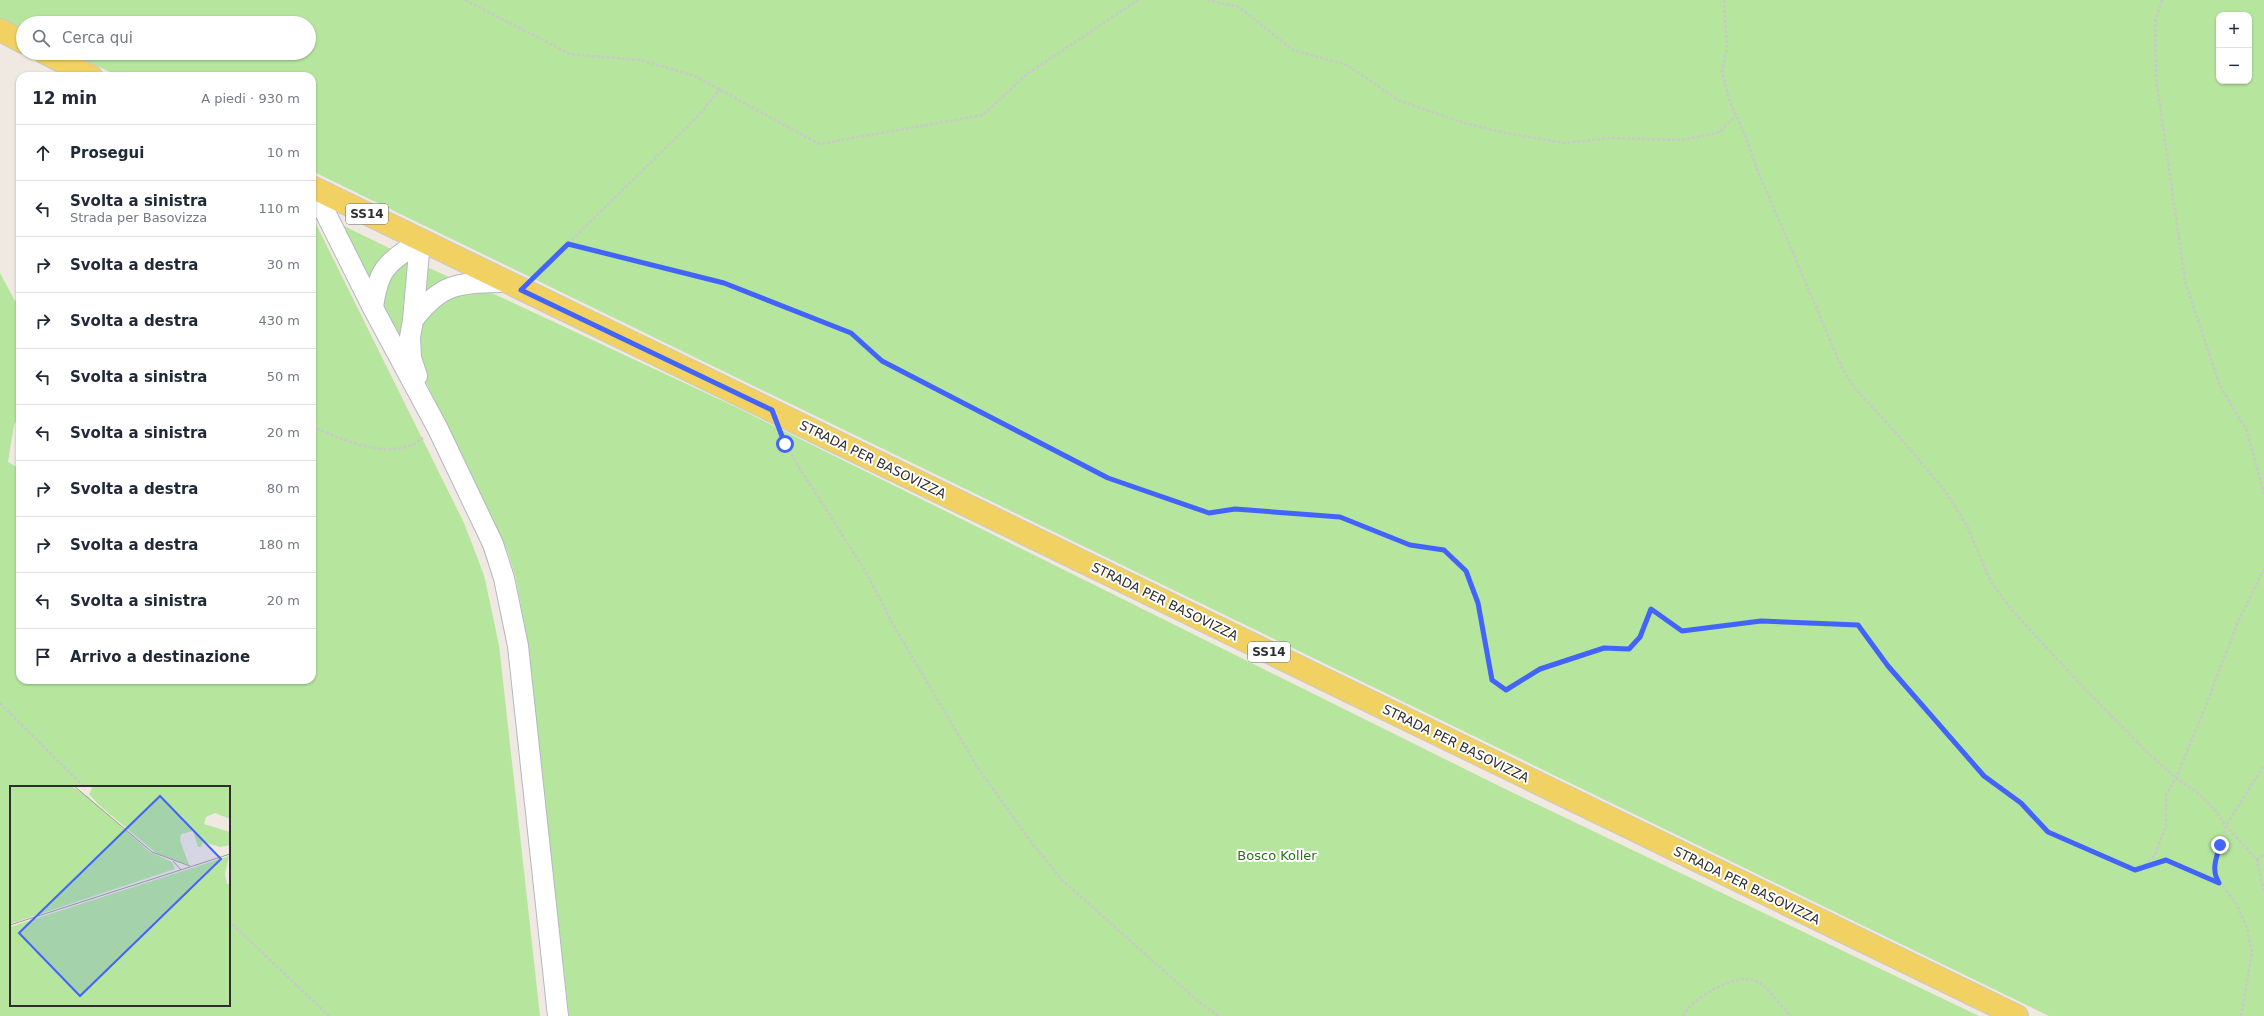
<!DOCTYPE html>
<html lang="it">
<head>
<meta charset="utf-8">
<style>
  :root { --surface:#fff; --page:#f2f2f3; --text:#1f2937; --muted:#747a83; --line:#e0e1e3 }
  body { margin:0; font-family:"DejaVu Sans",sans-serif; background:var(--page); color:var(--text) }
  .controls { position:absolute; right:12px; top:12px; display:grid; overflow:hidden; border-radius:8px; box-shadow:0 1px 3px #0004 }
  .controls button { width:36px; height:36px; display:grid; place-items:center; padding:0; border:0; border-bottom:1px solid var(--line); background:var(--surface); color:var(--text); font:20px sans-serif }
  .stop { position:absolute; width:12px; height:12px; margin:-9px; border:3px solid #4264fb; border-radius:50%; background:#fff }
  .stop.end { background:#4264fb; border-color:#fff; box-shadow:0 1px 4px #0008 }
  .list { margin:0; padding:0; list-style:none }
  h2 { display:flex; justify-content:space-between; align-items:center; height:52px; margin:0; padding:0 16px; font-size:17px }
  h2 small { font-size:13px; font-weight:400; color:var(--muted) }
  .list li { display:grid; grid-template-columns:26px 1fr auto; gap:12px; align-items:center; box-sizing:border-box; height:56px; padding:0 16px; border-top:1px solid var(--line) }
  .list b { display:block; font-size:15px; white-space:nowrap }
  .list p { margin:0; font-size:13px; white-space:nowrap; color:var(--muted) }
  .list em { font-size:13px; font-style:normal; color:var(--muted) }
  .icon { flex:none; width:22px; height:22px; fill:none; stroke:currentColor; stroke-width:2; stroke-linecap:round; stroke-linejoin:round }
  .map { position:relative; flex:none; width:2264px; height:1016px; overflow:hidden }
  .search { position:absolute; background:var(--surface); box-shadow:0 1px 3px #0004; left:16px; top:16px; width:300px; height:44px; display:flex; align-items:center; gap:10px; box-sizing:border-box; padding:0 14px; border-radius:22px; color:var(--muted); font-size:15px }
  .panel { position:absolute; background:var(--surface); box-shadow:0 1px 3px #0004; left:16px; top:72px; width:300px; height:612px; border-radius:12px }
  .map>svg:first-child { display:block }
</style>
</head>
<body>
<div class="map">
<svg width="2264" height="1016" viewBox="0 0 2264 1016">
  <rect width="100%" height="100%" fill="#efe9e1"/>
  <!-- green -->
  <g fill="#b6e59e" fill-rule="evenodd">
    <path d="M0 0H2264V1016H2049L312 171V76H118L71 53H309V23H23V30L0 19ZM2219 15H2249V81H2219Z"/>
    <path d="M314 220 464 523 484 575 499 645 540 1016H0V273L15 301 20 298V415L14 425 8 462 20 469V680H312ZM11 787H229V1005H11Z"/>
    <path d="M344 226 393 250 369 280 342 227Z"/>
    <path d="M405 263 410 265 402 343 383 310 386 281Z"/>
    <path d="M427 267 449 277 426 293 423 289Z"/>
    <path d="M460 290H483L494 294 738 408 1499 786 1979 1016H569L526 632 515 575 507 550 422 374 416 345 425 315Z"/>
  </g>
  <g fill="none" stroke-linecap="round" stroke-linejoin="round">
    <!-- minor casing -->
    <g stroke="#b4b7c1" stroke-width="22">
      <g id="minor">
        <path d="M313 188 373 308 438 429 493 544 504 578 518 646 558 1016"/>
        <path d="M373 308C378 267 388 263 420 241"/>
        <path d="M413 320C442 282 459 283 504 282"/>
        <path d="M417 376 411 358 410 337 413 320 420 241"/>
      </g>
    </g>
    <!-- major casing -->
    <g stroke="#c9c9c9" stroke-width="24">
      <g id="major">
        <path d="M0 30 23 42"/>
        <path d="M45 53 91 76"/>
        <path d="M312 187 2017 1016"/>
      </g>
    </g>
    <!-- path -->
    <g stroke="#c9c9c9" stroke-width="2.5" stroke-dasharray="3 2" stroke-linecap="butt">
      <path d="M465 0 570 54 640 60 695 76 819 144 983 115 1027 74 1138 0"/>
      <path d="M1207 0 1239 7 1293 50 1347 65 1400 101 1464 123 1506 133 1564 143 1610 138 1683 140 1720 132 1731 120 1736 117"/>
      <path d="M1724 0 1727 48 1722 71 1729 99 1745 135 1757 169 1842 368 1854 387 1897 434 1946 492 1967 526 1991 582 2011 609 2082 686 2147 752 2176 778 2198 793 2216 811 2226 826 2257 860 2264 892"/>
      <path d="M2162 0 2155 22 2156 77 2185 281 2220 386 2246 429 2264 493"/>
      <path d="M568 244 724 283 851 333 882 361 1109 478 1209 513 1235 509 1340 517 1410 545 1444 550 1466 571 1477 603 1492 679 1506 690 1539 669 1604 648 1629 649 1641 637 1651 609 1682 631 1761 621 1858 625 1888 666 1984 776 2021 803 2048 832 2135 870 2166 860 2219 883"/>
      <path d="M536 275 698 116 720 89"/>
      <path d="M312 427C346 440 390 463 423 438"/>
      <path d="M782 436 795 461 866 572 895 628 978 768 1032 843 1062 880 1199 1002 1219 1016"/>
      <path d="M0 703 84 787"/>
      <path d="M2257 860 2264 854"/>
      <path d="M2145 865 2155 855 2166 826V795L2176 778 2203 713 2237 624 2264 569"/>
      <path d="M229 921 329 1016"/>
      <path d="M1683 1016C1690 999 1738 971 1756 981 1767 986 1782 1007 1791 1016"/>
      <path d="M2241 1016 2252 952 2247 928 2237 905 2215 876 2214 865 2226 826 2264 765"/>
    </g>
    <!-- minor -->
    <use href="#minor" stroke="#fff" stroke-width="20"/>
    <!-- major -->
    <use href="#major" stroke="#f2d163" stroke-width="22"/>
  </g>
  <g fill="none" stroke-linecap="round" stroke-linejoin="round">
    <!-- route -->
    <path stroke="#4264fb" stroke-width="5" d="M785 444 772 410 521 290 568 244 724 283 851 333 882 361 1108 478 1209 513 1235 509 1340 517 1410 545 1444 550 1466 571 1478 603 1492 680 1506 690 1540 669 1604 648 1629 649 1640 637 1651 609 1682 631 1761 621 1858 625 1888 666 1984 776 2021 803 2048 832 2135 870 2166 860 2219 883C2211 870 2216 859 2220 845"/>
  </g>
  <g text-anchor="middle" stroke-width="4" stroke-linejoin="round" paint-order="stroke">
    <!-- shield labels -->
    <g fill="#fff" stroke="#6d6d6d" stroke-width="1">
      <rect x="346" y="204" width="42" height="20" rx="3"/>
      <rect x="1248" y="642" width="42" height="20" rx="3"/>
    </g>
    <g font-size="12" font-weight="bold" fill="#2e2e2e">
      <text x="367" y="218">SS14</text>
      <text x="1269" y="656">SS14</text>
    </g>
    <!-- street labels -->
    <g font-size="13" fill="#2e2e2e" stroke="#fff">
      <text transform="translate(873 459) rotate(26)" y="5">STRADA PER BASOVIZZA</text>
      <text transform="translate(1165 601) rotate(26)" y="5">STRADA PER BASOVIZZA</text>
      <text transform="translate(1456 743) rotate(26)" y="5">STRADA PER BASOVIZZA</text>
      <text transform="translate(1747 885) rotate(26)" y="5">STRADA PER BASOVIZZA</text>
    </g>
    <!-- park labels -->
    <g font-size="13" fill="#2c6e1b" stroke="#fff">
      <text x="1277" y="860">Bosco Koller</text>
    </g>
  </g>
  <!-- overview -->
  <g transform="translate(10 786)">
    <rect width="220" height="220" fill="#efe9e1"/>
    <path d="M0 0H61L77 10 140 66 162 76 165 83 0 138ZM83 0H220V33L205 27 196 31 194 38 220 46V59L210 61 193 56 191 61H188L183 45 171 48 170 54 179 79 146 67 89 19 79 8ZM219 70 215 88 217 98H220V220H0V141Z" fill="#b6e59e"/>
    <path fill="none" stroke="#a29e99" stroke-width="1" d="M64 0 142 66 180 80M163 75 171 84M0 139 220 68"/>
    <path fill="#4264fb" fill-opacity="0.15" stroke="#4264fb" stroke-width="2" d="M150 10 211 73 70 210 9 147Z"/>
    <rect width="220" height="220" fill="none" stroke="#2e2e2e" stroke-width="2"/>
  </g>
</svg>
<div class="controls">
<button>+</button>
<button>−</button>
</div>
<div class="stop" style="left:785px;top:444px"></div>
<div class="stop end" style="left:2220px;top:845px"></div>
<div class="search"><svg class="icon" aria-label="search" viewBox="0 0 24 24"><circle cx="10" cy="10" r="6"/><path d="M15 15l6 6"/></svg>Cerca qui</div>
<section class="panel">
<h2>12 min<small>A piedi · 930 m</small></h2>
<ul class="list">
<li><svg class="icon" aria-label="ahead" viewBox="0 0 24 24"><path d="M12 20V5M6 11l6-6 6 6"/></svg><div><b>Prosegui</b></div><em>10 m</em></li>
<li><svg class="icon" aria-label="left" viewBox="0 0 24 24"><path d="M17 20v-9H6M10 6l-5 5 5 5"/></svg><div><b>Svolta a sinistra</b><p>Strada per Basovizza</p></div><em>110 m</em></li>
<li><svg class="icon" aria-label="right" viewBox="0 0 24 24"><path d="M7 20v-9h11M14 6l5 5-5 5"/></svg><div><b>Svolta a destra</b></div><em>30 m</em></li>
<li><svg class="icon" aria-label="right" viewBox="0 0 24 24"><path d="M7 20v-9h11M14 6l5 5-5 5"/></svg><div><b>Svolta a destra</b></div><em>430 m</em></li>
<li><svg class="icon" aria-label="left" viewBox="0 0 24 24"><path d="M17 20v-9H6M10 6l-5 5 5 5"/></svg><div><b>Svolta a sinistra</b></div><em>50 m</em></li>
<li><svg class="icon" aria-label="left" viewBox="0 0 24 24"><path d="M17 20v-9H6M10 6l-5 5 5 5"/></svg><div><b>Svolta a sinistra</b></div><em>20 m</em></li>
<li><svg class="icon" aria-label="right" viewBox="0 0 24 24"><path d="M7 20v-9h11M14 6l5 5-5 5"/></svg><div><b>Svolta a destra</b></div><em>80 m</em></li>
<li><svg class="icon" aria-label="right" viewBox="0 0 24 24"><path d="M7 20v-9h11M14 6l5 5-5 5"/></svg><div><b>Svolta a destra</b></div><em>180 m</em></li>
<li><svg class="icon" aria-label="left" viewBox="0 0 24 24"><path d="M17 20v-9H6M10 6l-5 5 5 5"/></svg><div><b>Svolta a sinistra</b></div><em>20 m</em></li>
<li><svg class="icon" aria-label="arrive" viewBox="0 0 24 24"><path d="M6 21V4h12l-3 4 3 4H6"/></svg><div><b>Arrivo a destinazione</b></div></li>
</ul>
</section>
</div>
</body>
</html>
